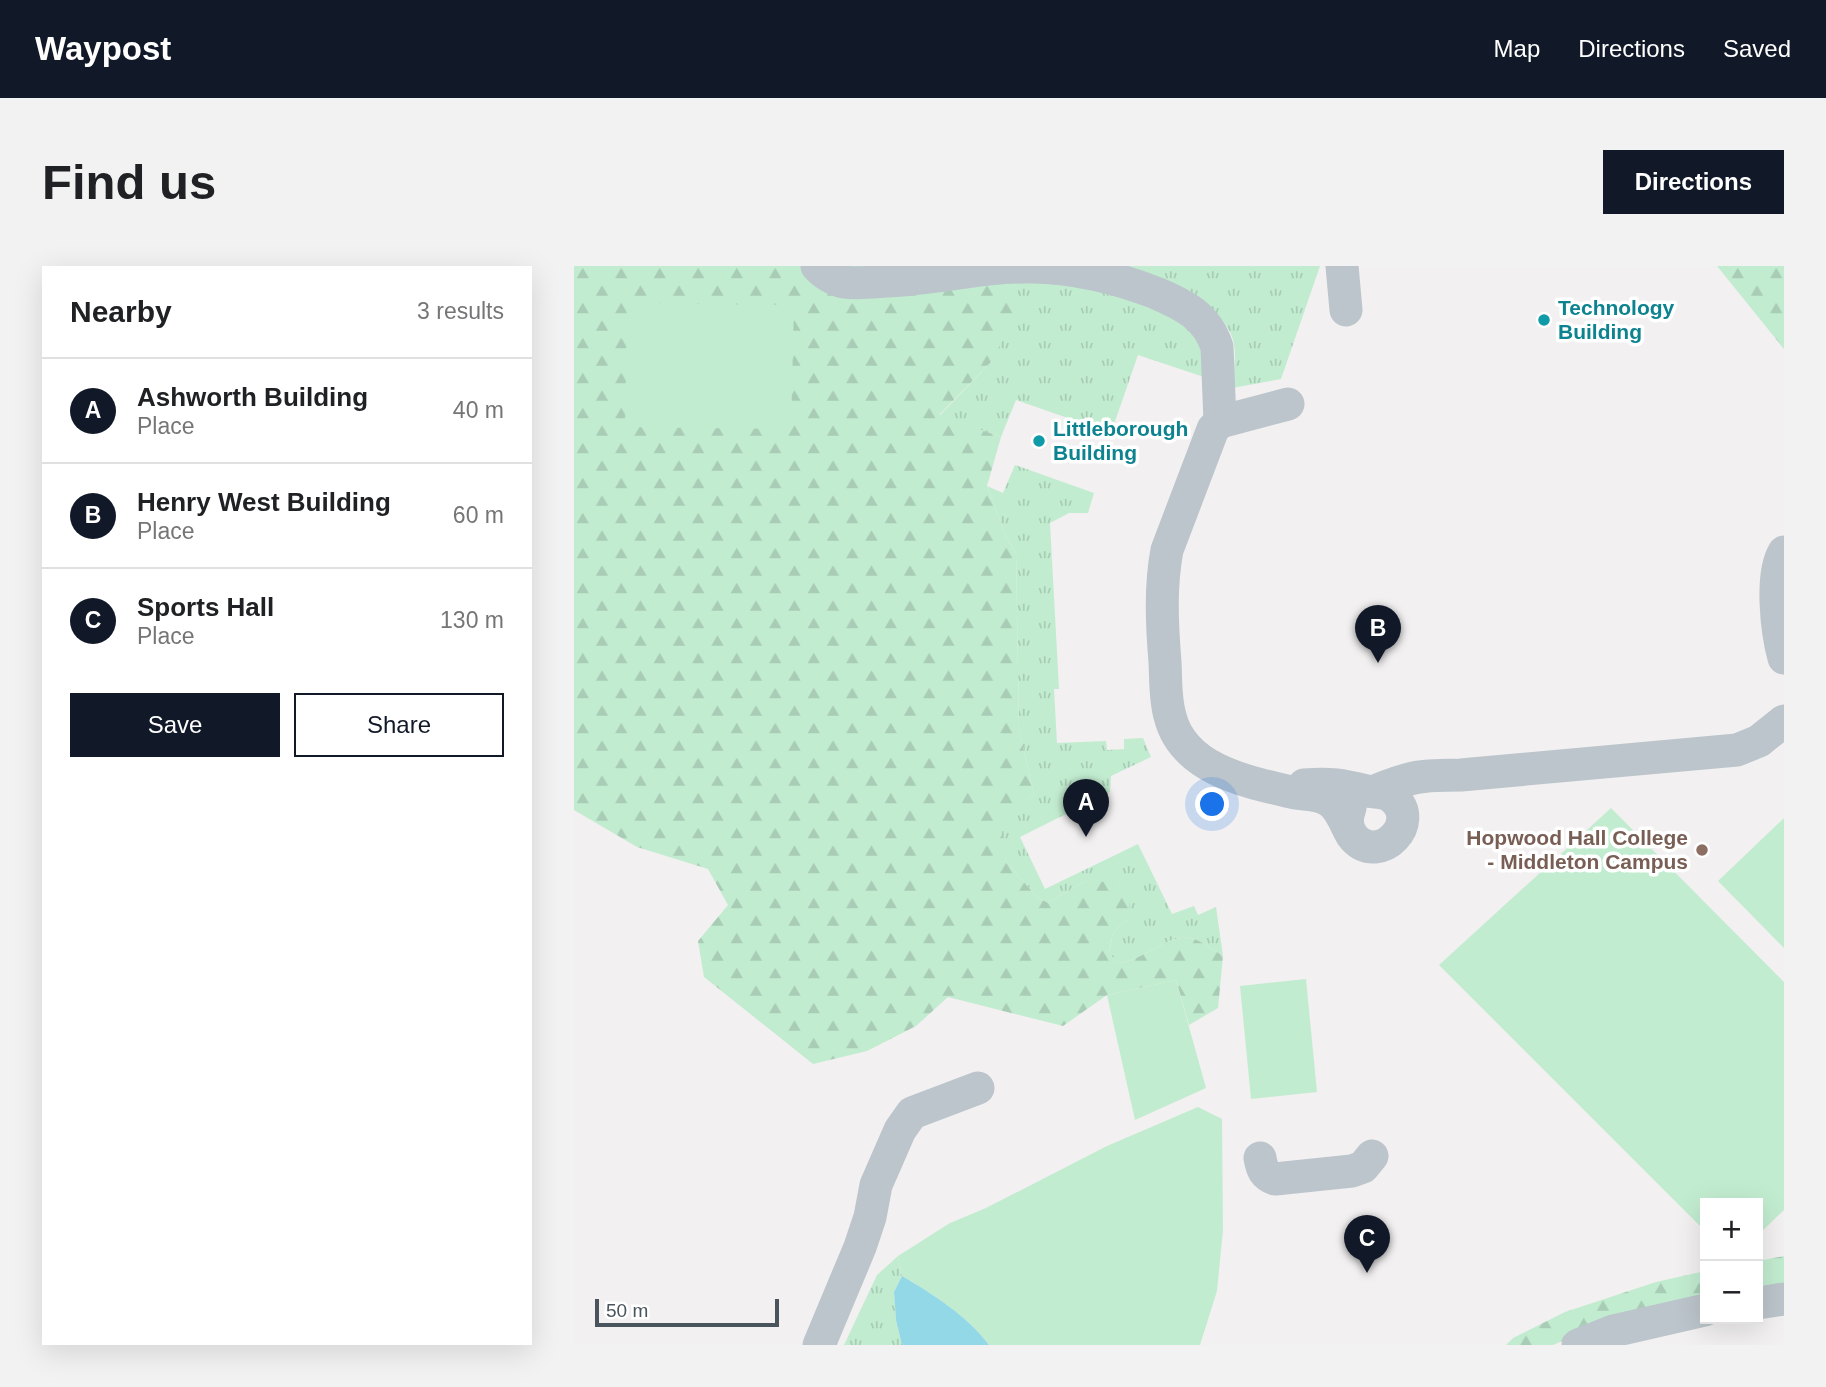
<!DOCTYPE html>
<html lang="en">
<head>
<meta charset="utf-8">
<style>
  :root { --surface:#fff; --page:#f2f2f2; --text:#202124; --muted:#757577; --line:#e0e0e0; --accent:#111827 }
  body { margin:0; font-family:Arial,sans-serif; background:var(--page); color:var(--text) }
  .controls { position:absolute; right:21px; bottom:21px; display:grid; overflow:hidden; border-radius:0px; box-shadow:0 7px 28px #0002 }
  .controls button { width:63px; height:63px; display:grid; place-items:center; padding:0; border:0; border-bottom:2px solid var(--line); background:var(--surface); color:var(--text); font:35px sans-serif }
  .scale { position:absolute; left:21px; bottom:18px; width:184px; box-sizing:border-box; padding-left:7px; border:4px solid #49545c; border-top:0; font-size:19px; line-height:24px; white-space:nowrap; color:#49545c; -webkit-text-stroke:5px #fff; paint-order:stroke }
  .you { position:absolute; left:639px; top:539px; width:24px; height:24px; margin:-18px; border:5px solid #fff; border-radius:50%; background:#1a73e8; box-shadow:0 0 0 10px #1a73e833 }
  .badge { display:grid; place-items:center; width:46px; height:46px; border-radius:50%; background:var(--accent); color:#fff; font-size:23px; font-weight:700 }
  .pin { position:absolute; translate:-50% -58px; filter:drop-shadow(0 2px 4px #0008) }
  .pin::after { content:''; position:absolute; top:37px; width:24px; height:21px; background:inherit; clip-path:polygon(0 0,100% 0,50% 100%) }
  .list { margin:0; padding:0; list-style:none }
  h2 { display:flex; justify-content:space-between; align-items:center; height:91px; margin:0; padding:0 28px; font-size:30px }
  h2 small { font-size:23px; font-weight:400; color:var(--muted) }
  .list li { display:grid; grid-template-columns:46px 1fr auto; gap:21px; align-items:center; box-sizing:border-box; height:105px; padding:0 28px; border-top:2px solid var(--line) }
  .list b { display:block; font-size:26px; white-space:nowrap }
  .list p { margin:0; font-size:23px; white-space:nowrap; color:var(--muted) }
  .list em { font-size:23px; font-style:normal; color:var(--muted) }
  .actions { display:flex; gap:14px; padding:21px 28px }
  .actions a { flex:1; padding:16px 0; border:2px solid var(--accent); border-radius:0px; text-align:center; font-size:24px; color:var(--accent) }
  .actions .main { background:var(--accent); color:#fff }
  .map { position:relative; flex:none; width:1210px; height:1079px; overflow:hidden; border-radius:0px }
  header { display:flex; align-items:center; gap:42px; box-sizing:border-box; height:98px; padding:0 35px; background:var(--accent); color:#fff }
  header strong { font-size:33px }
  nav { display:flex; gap:38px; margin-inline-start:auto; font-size:24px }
  .intro { display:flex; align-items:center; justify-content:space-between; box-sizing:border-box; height:168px; padding:0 42px }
  h1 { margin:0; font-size:49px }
  .button { padding:18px 32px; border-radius:0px; background:var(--accent); color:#fff; font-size:24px; font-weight:700 }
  main { display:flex; gap:42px; padding:0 42px }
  aside { flex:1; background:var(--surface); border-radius:0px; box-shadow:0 7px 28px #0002 }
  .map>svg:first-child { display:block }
</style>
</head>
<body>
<header>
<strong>Waypost</strong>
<nav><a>Map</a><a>Directions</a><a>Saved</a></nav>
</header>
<div class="intro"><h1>Find us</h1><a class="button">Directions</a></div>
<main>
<aside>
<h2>Nearby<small>3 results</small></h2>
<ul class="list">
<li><span class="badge">A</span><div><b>Ashworth Building</b><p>Place</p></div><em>40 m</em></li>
<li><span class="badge">B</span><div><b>Henry West Building</b><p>Place</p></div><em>60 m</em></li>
<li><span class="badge">C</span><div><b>Sports Hall</b><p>Place</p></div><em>130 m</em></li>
</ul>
<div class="actions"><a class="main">Save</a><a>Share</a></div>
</aside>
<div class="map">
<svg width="1210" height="1079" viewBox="0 0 1210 1079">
  <defs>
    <pattern id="grass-tufts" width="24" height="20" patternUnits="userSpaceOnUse" patternTransform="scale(1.75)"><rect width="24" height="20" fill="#c2ecd0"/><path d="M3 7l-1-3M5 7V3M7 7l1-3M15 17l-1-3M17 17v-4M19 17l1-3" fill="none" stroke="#a8ccb5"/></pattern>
    <pattern id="forest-firs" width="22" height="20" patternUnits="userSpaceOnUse" patternTransform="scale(1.75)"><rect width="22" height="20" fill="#c2ecd0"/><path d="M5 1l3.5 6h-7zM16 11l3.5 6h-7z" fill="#a8ccb5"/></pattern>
  </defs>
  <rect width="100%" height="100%" fill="#f2f0f0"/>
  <!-- grass -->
  <g fill="url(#grass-tufts)">
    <path d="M538 0H746L707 113 658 122C660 105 664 84 657 68 639 27 576 15 538 0Z"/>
    <path d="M501 10 630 65 633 112 564 89 537 167 442 134 427 171 365 150 418 95 421 11Z"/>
    <path d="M441 199 520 227 514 247H495L476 257 485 423H480L483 477 532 475 533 484 550 483V473L569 472 577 491 537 510 536 526 446 571 471 623 564 578 598 648 620 640 624 649 642 641 649 690C641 685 633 679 625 675 597 661 570 697 542 697L535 686 539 667 554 653 511 615 474 637 463 631 432 596 425 555 460 529 445 463 442 287 432 271 413 220 429 227Z"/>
    <path d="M324 990 328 1010 320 1026 322 1054 328 1079H270L303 1009Z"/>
  </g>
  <!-- forest -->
  <g fill="url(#forest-firs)">
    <path d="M0 0H400L420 9 444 42 418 95 365 149 427 171 413 220 432 271 442 287 445 463 460 529 426 555 432 596 463 631 474 637 511 615 535 616 556 634 554 653 539 667 535 685 542 697C570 697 597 661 625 675 633 679 641 685 649 690L644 742 615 759 602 714 533 729 489 760 374 731 342 760 293 785 239 798 130 711 124 675 154 639 134 603 63 581 0 544Z"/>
    <path d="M1143 0H1210V83Z"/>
    <path d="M1210 990V1021L1184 1025V995Z"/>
    <path d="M1131 1005V1033L1000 1070 979 1079H932L939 1072 991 1046 1082 1016Z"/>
  </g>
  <!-- garden -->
  <g fill="#c2ecd0">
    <path d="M53 37 220 39 217 163 51 161Z"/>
    <path d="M1037 542 1210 716V944L1184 969V937H1131V965L865 699Z"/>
    <path d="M1210 552V682L1144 615Z"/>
    <path d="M732 713 743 826 677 833 666 720Z"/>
    <path d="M602 714 632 822 561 854 533 729Z"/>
    <path d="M624 841 648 853 649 964 643 1025 626 1079H415C392 1049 360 1029 328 1010L324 990 376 957 412 942 533 880Z"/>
  </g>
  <!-- water -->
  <path fill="#92d8e6" d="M328 1010C360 1029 392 1049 415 1079H328L322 1054 320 1026Z"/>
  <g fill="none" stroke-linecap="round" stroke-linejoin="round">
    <!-- minor -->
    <g stroke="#bcc5cb" stroke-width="33">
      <path d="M243 0C249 7 260 14 270 16 284 18 299 16 313 15 361 13 409 0 457 1 498 1 544 12 582 27 610 39 633 50 643 81L646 156"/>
      <path d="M768 0 772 44"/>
      <path d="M714 138 646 156 639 163 593 284C586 321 588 359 591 396 592 414 591 433 596 450 609 504 674 516 721 527 733 529 747 528 757 536 765 542 770 554 774 562"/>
      <path d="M1210 286C1196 309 1203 367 1210 392"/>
      <path d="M730 519C758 517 767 519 793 525 802 527 811 525 819 532 848 556 806 600 780 572 772 563 772 552 776 542"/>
      <path d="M801 525C837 510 848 509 887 509L1163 484 1185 475 1210 455"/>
      <path d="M686 892C688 903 690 909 701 913L778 905 789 901 798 890"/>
      <path d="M1184 1037 1210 1033"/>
      <path d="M245 1079 286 981 296 951 302 919 326 864 338 847 404 822"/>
      <path d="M1004 1079 1039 1065 1131 1044"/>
    </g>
  </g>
  <!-- markers -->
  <g fill="#0f9aa8" stroke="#fff" stroke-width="2.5">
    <circle cx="970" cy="54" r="7"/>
    <circle cx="465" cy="175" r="7"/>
  </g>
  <circle fill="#8d6e63" stroke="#fff" stroke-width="2.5" cx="1128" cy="584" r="7"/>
  <g text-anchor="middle" stroke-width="7" stroke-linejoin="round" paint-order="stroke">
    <!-- culture labels -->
    <g font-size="21" font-weight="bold" fill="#0d838f" stroke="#fff" text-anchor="start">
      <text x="984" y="49">Technology<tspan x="984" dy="24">Building</tspan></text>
      <text x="479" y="170">Littleborough<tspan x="479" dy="24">Building</tspan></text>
    </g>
    <!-- education labels -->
    <g font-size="21" font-weight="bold" fill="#785e54" stroke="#fff" text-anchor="end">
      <text x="1114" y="579">Hopwood Hall College<tspan x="1114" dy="24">- Middleton Campus</tspan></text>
    </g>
  </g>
</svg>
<div class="controls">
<button>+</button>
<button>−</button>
</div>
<div class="scale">50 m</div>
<div class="you"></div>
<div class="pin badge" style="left:512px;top:571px">A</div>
<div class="pin badge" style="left:804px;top:397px">B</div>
<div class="pin badge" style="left:793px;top:1007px">C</div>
</div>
</main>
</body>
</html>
